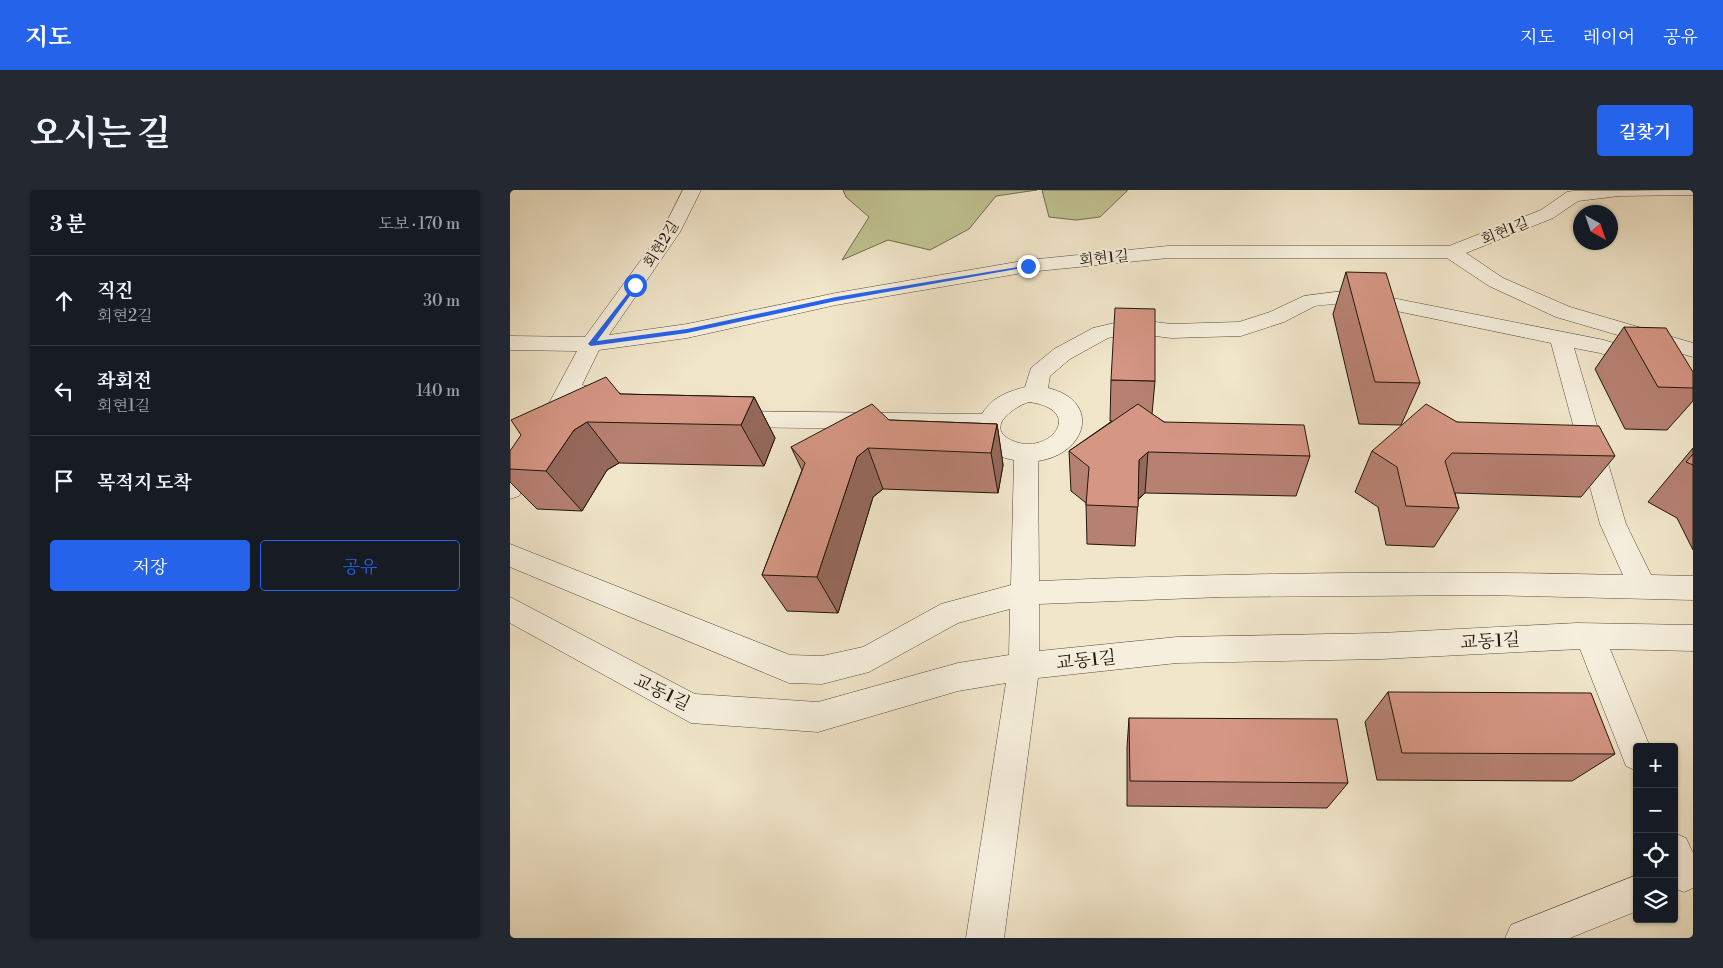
<!DOCTYPE html>
<html lang="ko">
<head>
<meta charset="utf-8">
<style>
  :root { --surface:#171b24; --page:#242831; --text:#f1f3f6; --muted:#9ea1a6; --line:#363941; --accent:#2563eb }
  body { margin:0; font-family:"Libre Bodoni","Noto Serif KR",serif; background:var(--page); color:var(--text) }
  .controls { position:absolute; right:15px; bottom:15px; display:grid; overflow:hidden; border-radius:5px; box-shadow:0 1px 4px #0004 }
  .controls button { width:45px; height:45px; display:grid; place-items:center; padding:0; border:0; border-bottom:1px solid var(--line); background:var(--surface); color:var(--text); font:25px sans-serif }
  .compass { position:absolute; left:1063px; top:15px; width:45px; height:45px; border-radius:50%; background:var(--surface); box-shadow:0 1px 4px #0004; rotate:140deg }
  .stop { position:absolute; width:15px; height:15px; margin:-11px; border:4px solid #2563eb; border-radius:50%; background:#fff }
  .stop.end { background:#2563eb; border-color:#fff; box-shadow:0 1px 5px #0008 }
  .list { margin:0; padding:0; list-style:none }
  h2 { display:flex; justify-content:space-between; align-items:center; height:65px; margin:0; padding:0 20px; font-size:21px }
  h2 small { font-size:16px; font-weight:400; color:var(--muted) }
  .list li { display:grid; grid-template-columns:32px 1fr auto; gap:15px; align-items:center; box-sizing:border-box; height:90px; padding:0 20px; border-top:1px solid var(--line) }
  .list b { display:block; font-size:19px; white-space:nowrap }
  .list p { margin:0; font-size:16px; white-space:nowrap; color:var(--muted) }
  .list em { font-size:16px; font-style:normal; color:var(--muted) }
  .actions { display:flex; gap:10px; padding:15px 20px }
  .actions a { flex:1; padding:11px 0; border:1px solid var(--accent); border-radius:5px; text-align:center; font-size:18px; color:var(--accent) }
  .actions .main { background:var(--accent); color:#fff }
  .icon { flex:none; width:28px; height:28px; fill:none; stroke:currentColor; stroke-width:2; stroke-linecap:round; stroke-linejoin:round }
  .map { position:relative; flex:none; width:1183px; height:748px; overflow:hidden; border-radius:5px }
  header { display:flex; align-items:center; gap:30px; box-sizing:border-box; height:70px; padding:0 25px; background:var(--accent); color:#fff }
  header strong { font-size:24px }
  nav { display:flex; gap:28px; margin-inline-start:auto; font-size:18px }
  .intro { display:flex; align-items:center; justify-content:space-between; box-sizing:border-box; height:120px; padding:0 30px }
  h1 { margin:0; font-size:35px }
  .button { padding:12px 22px; border-radius:5px; background:var(--accent); color:#fff; font-size:18px; font-weight:700 }
  main { display:flex; gap:30px; padding:0 30px }
  aside { flex:1; background:var(--surface); border-radius:5px; box-shadow:0 1px 4px #0004 }
  .map>svg:first-child { display:block }
</style>
</head>
<body>
<header>
<strong>지도</strong>
<nav><a>지도</a><a>레이어</a><a>공유</a></nav>
</header>
<div class="intro"><h1>오시는 길</h1><a class="button">길찾기</a></div>
<main>
<aside>
<h2>3 분<small>도보 · 170 m</small></h2>
<ul class="list">
<li><svg class="icon" aria-label="ahead" viewBox="0 0 24 24"><path d="M12 20V5M6 11l6-6 6 6"/></svg><div><b>직진</b><p>회현2길</p></div><em>30 m</em></li>
<li><svg class="icon" aria-label="left" viewBox="0 0 24 24"><path d="M17 20v-9H6M10 6l-5 5 5 5"/></svg><div><b>좌회전</b><p>회현1길</p></div><em>140 m</em></li>
<li><svg class="icon" aria-label="arrive" viewBox="0 0 24 24"><path d="M6 21V4h12l-3 4 3 4H6"/></svg><div><b>목적지 도착</b></div></li>
</ul>
<div class="actions"><a class="main">저장</a><a>공유</a></div>
</aside>
<div class="map">
<svg width="1183" height="748" viewBox="0 0 1183 748">
  <rect width="100%" height="100%" fill="#f1e6ca"/>
  <filter id="stains"><feTurbulence type="fractalNoise" baseFrequency=".004" numOctaves="4"/><feColorMatrix values="0 0 0 0 .2 0 0 0 0 .09 0 0 0 0 .02 0 0 0 .5 -.17"/></filter>
  <radialGradient id="worn" r=".72"><stop offset=".6" stop-color="#630" stop-opacity="0"/><stop offset="1" stop-color="#630" stop-opacity=".3"/></radialGradient>
  <!-- green -->
  <g fill="#c1c392" stroke="#726c4e">
    <path d="M333 0H527L486 6 459 39 420 60 378 50 332 70 359 27 336 7Z"/>
    <path d="M532 0H618L590 27 566 30 539 27Z"/>
  </g>
  <g fill="none" stroke-linecap="round" stroke-linejoin="round">
    <!-- minor casing -->
    <g stroke="#564a3a" stroke-width="1">
      <g id="minor">
        <path d="M173 0H191L170 42 99 145 177 134 326 103 518 70 658 56H939L1031 20 1057 2 1063 1 1183 0V5L1109 6 1068 11 1043 28 956 63 993 88 1060 117 1183 153V167L1046 127 979 96 937 68H658L518 82 326 115 177 148 89 160 72 195 110 203 114 209 110 215 102 217 65 209 58 221 50 223 42 221 38 215 67 161 0 160V146L75 147 152 41Z"/>
        <path d="M833 101 867 105 1094 150 1142 165 1145 170 1142 175 1134 177 1090 163 1064 158 1116 334 1141 385 1183 386V410L975 405 712 407 529 414V461L667 447 871 443 1067 433 1183 435V461L1100 459 1140 557H1127V581L1116 576 1070 459 871 469 667 473 528 488 494 748H456L496 493 448 501 308 542 181 533 0 433V407L185 504 308 512 448 473 499 465 500 419 448 433 359 482 312 494 279 493 0 377V354L280 465 312 466 353 457 431 414 501 395 504 270C486 267 472 258 468 240L218 237 210 235 206 229 210 223 218 221 472 224C482 207 497 202 515 197L521 178 544 159 583 138 622 129 661 134 729 132 760 122 794 106ZM833 113 867 117 1041 153 1090 334 1113 385C918 380 724 383 529 391L528 271C577 264 592 211 538 198L540 186 560 169 598 148 622 143 661 148 731 146 774 132 805 116ZM519 212C578 220 538 268 501 250 474 237 505 216 519 212Z"/>
        <path d="M22 254 31 257 34 263 9 306 0 309V278L13 257Z"/>
        <path d="M1164 643 1176 648 1183 663V698L1174 702 1164 698Z"/>
        <path d="M1127 685V721L1060 748H995L1001 735Z"/>
      </g>
    </g>
    <!-- minor -->
    <use href="#minor" fill="#f6efdd" fill-rule="evenodd"/>
  </g>
  <!-- wall -->
  <g fill="#b78172" stroke="#22160a">
    <path d="M836 82 910 193 891 235 849 234 823 124Z"/>
    <path d="M1114 137 1183 182V211L1157 240 1115 239 1085 179Z"/>
    <path d="M601 190 645 191 642 224 654 232 800 266 786 306 635 303 628 310 625 356 577 354 576 313 561 301 559 261 602 231H600Z"/>
    <path d="M110 204 244 207 265 248 254 276 109 273 97 280 72 321 27 319 0 292V261Z"/>
    <path d="M379 230 487 234 493 275 488 303 373 299 363 307 328 423 277 421 252 385 292 280 281 257Z"/>
    <path d="M947 232 1105 266 1071 307 945 303 949 318 924 357 876 355 868 317 845 302 862 261Z"/>
    <path d="M1183 258V360L1167 328 1138 312Z"/>
    <path d="M878 502 1105 564 1062 591 867 590 855 532Z"/>
    <path d="M619 528 838 593 817 618 617 616V557Z"/>
  </g>
  <!-- shaded-wall -->
  <g fill="#95695c" stroke="#22160a">
    <path d="M244 207 265 248 254 276 231 235Z"/>
    <path d="M77 232 109 273 97 280 72 321 36 281 64 240Z"/>
    <path d="M487 234 493 275 488 303 481 263Z"/>
    <path d="M358 258 373 299 363 307 328 423 307 387 347 267Z"/>
    <path d="M638 262 635 303 627 310 629 270Z"/>
  </g>
  <!-- building -->
  <g fill="#d59684" stroke="#22160a">
    <path d="M836 82 876 83 910 193 865 192Z"/>
    <path d="M605 118 645 119V191L601 190Z"/>
    <path d="M1114 137 1156 138 1183 182V198L1148 197Z"/>
    <path d="M96 187 110 204 244 207 231 235 77 232 64 240 36 281 0 279V261L11 245 1 230Z"/>
    <path d="M362 214 379 230 487 234 481 263 358 258 347 267 307 387 252 385 295 273 281 257Z"/>
    <path d="M628 214 654 232 794 235 800 266 638 262 629 270 628 317 576 315 579 277 559 261Z"/>
    <path d="M916 214 947 232 1089 236 1105 266 942 263 935 271 949 318 896 316 887 277 862 261Z"/>
    <path d="M1183 264V275L1176 272Z"/>
    <path d="M878 502 1081 503 1105 564 892 563Z"/>
    <path d="M619 528 827 529 838 593 620 591Z"/>
  </g>
  <!-- route -->
  <path fill="#2563eb" d="M520 75 518 77 326 111 177 143 81 156 78 154 125 94 128 95 87 151 177 139 326 107Z"/>
  <g text-anchor="middle" stroke-width="4.5" stroke-linejoin="round" paint-order="stroke">
    <!-- far-street labels -->
    <g font-size="15" fill="#22160a" stroke="#f6efdd">
      <text transform="translate(995 41) rotate(-22)" y="5">회현1길</text>
      <text transform="translate(151 54) rotate(-58)" y="5">회현2길</text>
      <text transform="translate(594 68) rotate(-6)" y="5">회현1길</text>
    </g>
    <!-- street labels -->
    <g font-size="18" fill="#22160a" stroke="#f6efdd">
      <text transform="translate(980 451) rotate(-3)" y="6">교동1길</text>
      <text transform="translate(576 470) rotate(-6)" y="6">교동1길</text>
      <text transform="translate(152 502) rotate(26)" y="6">교동1길</text>
    </g>
  </g>
  <rect width="100%" height="100%" filter="url(#stains)"/>
  <rect width="100%" height="100%" fill="url(#worn)"/>
</svg>
<div class="controls">
<button>+</button>
<button>−</button>
<button><svg class="icon" aria-label="locate" viewBox="0 0 24 24"><circle cx="12" cy="12" r="6"/><path d="M12 2v4M12 18v4M2 12h4M18 12h4"/></svg></button>
<button><svg class="icon" aria-label="layers" viewBox="0 0 24 24"><path d="M12 4l9 5-9 5-9-5zM3 14l9 5 9-5"/></svg></button>
</div>
<svg class="compass" viewBox="-18 -18 36 36"><path d="M0-13l5 13h-10z" fill="#e53935"/><path d="M0 13l5-13h-10z" fill="#9ea1a6"/></svg>
<div class="stop" style="left:125px;top:95px"></div>
<div class="stop end" style="left:518px;top:76px"></div>
</div>
</main>
</body>
</html>
